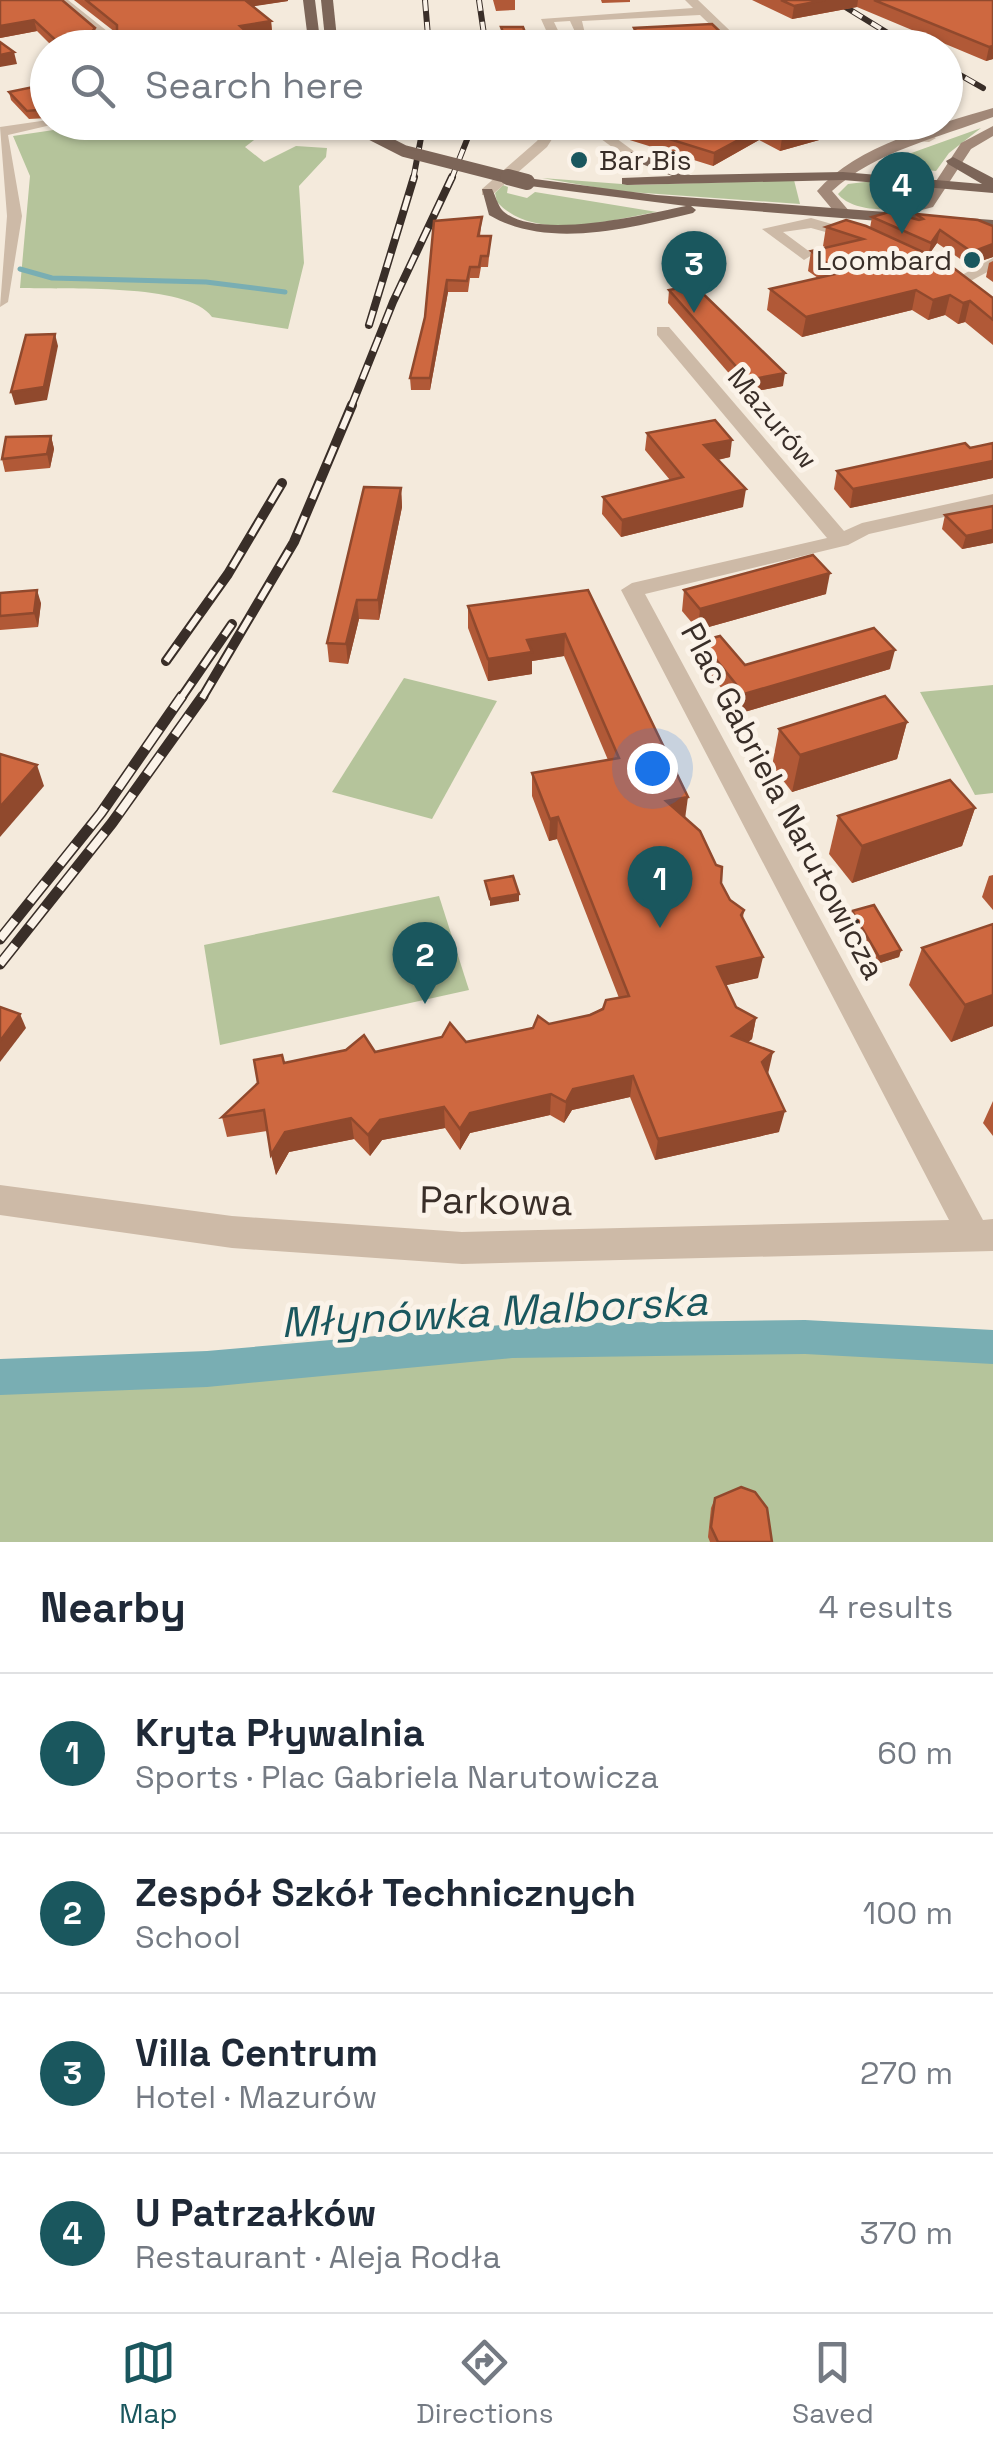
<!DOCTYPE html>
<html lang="en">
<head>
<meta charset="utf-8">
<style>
  :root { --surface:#fff; --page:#f2f2f3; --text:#1f2937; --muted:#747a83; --line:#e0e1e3; --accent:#1a575e }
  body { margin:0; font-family:"Space Grotesk",sans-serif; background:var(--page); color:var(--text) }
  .you { position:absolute; left:652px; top:768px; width:35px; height:35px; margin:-25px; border:8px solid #fff; border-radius:50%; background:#1a73e8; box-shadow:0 0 0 15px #1a73e833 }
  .badge { display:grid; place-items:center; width:65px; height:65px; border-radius:50%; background:var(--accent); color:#fff; font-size:32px; font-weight:700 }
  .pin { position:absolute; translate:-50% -82px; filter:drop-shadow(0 2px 5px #0008) }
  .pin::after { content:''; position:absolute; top:52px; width:35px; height:30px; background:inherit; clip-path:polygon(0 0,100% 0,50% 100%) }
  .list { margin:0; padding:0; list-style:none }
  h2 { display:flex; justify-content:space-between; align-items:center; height:130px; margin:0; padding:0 40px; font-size:42px }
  h2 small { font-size:32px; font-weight:400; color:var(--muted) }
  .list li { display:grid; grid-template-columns:65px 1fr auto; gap:30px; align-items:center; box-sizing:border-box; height:160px; padding:0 40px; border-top:2px solid var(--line) }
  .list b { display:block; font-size:38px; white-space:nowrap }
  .list p { margin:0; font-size:32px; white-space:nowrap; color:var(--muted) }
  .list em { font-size:32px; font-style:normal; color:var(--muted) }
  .icon { flex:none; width:55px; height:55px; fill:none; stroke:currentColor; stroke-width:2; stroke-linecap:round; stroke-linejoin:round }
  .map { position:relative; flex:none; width:993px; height:1542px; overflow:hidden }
  .search { position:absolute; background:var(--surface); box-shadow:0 2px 8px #0004; left:30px; right:30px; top:30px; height:110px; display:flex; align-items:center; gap:25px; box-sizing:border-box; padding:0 35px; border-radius:55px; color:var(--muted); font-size:38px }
  .sheet { height:770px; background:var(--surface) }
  nav { display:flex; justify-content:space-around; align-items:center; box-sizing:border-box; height:140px; border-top:2px solid var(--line); background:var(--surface); font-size:28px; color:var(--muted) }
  nav a { display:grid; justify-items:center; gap:5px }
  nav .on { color:var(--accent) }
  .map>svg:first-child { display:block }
</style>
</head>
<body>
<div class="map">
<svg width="993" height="1542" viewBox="0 0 993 1542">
  <rect width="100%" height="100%" fill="#f4eadc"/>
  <!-- green -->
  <g fill="#b5c49b">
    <path d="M277 122 245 147 264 162 296 146 327 148 326 157 299 186 304 263 288 329 212 317C188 282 63 290 20 288L30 176 13 136 101 123Z"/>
    <path d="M981 128 949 153 936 171 878 165Z"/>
    <path d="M542 178 635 185 794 180 800 204 616 191Z"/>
    <path d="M873 181 902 186 916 195V203C896 213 852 212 838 194L848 184Z"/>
    <path d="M503 185 508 187 507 193 527 198 535 192 657 212C610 220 535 243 497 202L495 193Z"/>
    <path d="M404 678 497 701 432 819 332 792Z"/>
    <path d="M993 685V793L975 795 920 692Z"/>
    <path d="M439 896 469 990 220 1045 204 945Z"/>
    <path d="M491 1350H805L993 1361V1542H0V1387Z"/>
  </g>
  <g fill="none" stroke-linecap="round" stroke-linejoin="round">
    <!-- stream -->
    <path stroke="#79aeb3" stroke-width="5" d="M20 269 52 278 206 282 285 292"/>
    <!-- canal -->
    <path fill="#79aeb3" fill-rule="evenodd" d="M805 1320 993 1330V1364L805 1354 512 1358 207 1387 0 1395V1359L207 1351 512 1324Z"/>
    <!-- street -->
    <g fill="#cdbaa7" fill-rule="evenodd">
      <path d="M55 0H68L117 39 106 48H91L103 39Z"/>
      <path d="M685 0H698L748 48H734L700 15 582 21 586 38 570 48H554L541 19 693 8ZM570 21 576 34 563 41 554 22Z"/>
      <path d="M48 120 64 122 8 135 22 216 8 302 0 307 7 216 0 127Z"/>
      <path d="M550 122H563L547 147 492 195H482V189L537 141Z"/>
      <path d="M578 122H594L639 155 627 158Z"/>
      <path d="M843 122 929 134 936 138 929 142 875 138Z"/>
      <path d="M811 218 863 233 866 236 858 241 811 228 783 232 810 252 812 255 804 260 762 229Z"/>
      <path d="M993 258V269L965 284 951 281Z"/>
      <path d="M657 327H669L844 531 862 523 993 494V506L869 534 848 545 645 594 983 1220 993 1219V1251L462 1264 232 1248 0 1215V1185L232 1216 462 1232 949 1220 621 590 632 583 827 538 657 335Z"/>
    </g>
    <!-- secondary -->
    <g fill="#a18878" fill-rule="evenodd">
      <path d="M993 108V117C938 138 876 151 832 191L850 212 847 215H837L817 191C857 145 936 125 993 108Z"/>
      <path d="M993 126V136L971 149 933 207 888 219V213L923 201 961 143Z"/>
    </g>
    <!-- primary -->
    <g fill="#7c6558" fill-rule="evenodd">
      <path d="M303 0H315L321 48H309Z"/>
      <path d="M321 0H333L338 48H326Z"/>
      <path d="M627 152H637L690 175 843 172 982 184 948 164 946 161 953 157 993 178V193L843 180 627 185 622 184V178L672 176 627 158Z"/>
      <path d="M527 178 656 195 993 220V230L691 206 696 210 693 213C630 228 548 250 489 215L482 189H492C495 195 498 205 502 210 533 242 647 214 686 206L522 185 520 182Z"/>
    </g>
    <!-- rail-far3 casing -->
    <g stroke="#392e28" stroke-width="6">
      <g id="rail-far3">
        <path d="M425 0 429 48"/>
        <path d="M479 0 486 48"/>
        <path d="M834 0 912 48"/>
        <path d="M946 67 983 88"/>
        <path d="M413 180 424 122"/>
        <path d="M451 180 474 122"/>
      </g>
    </g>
    <!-- rail-far2 casing -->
    <g stroke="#392e28" stroke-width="8">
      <g id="rail-far2">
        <path d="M369 325 414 177"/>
        <path d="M351 407 393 302 452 177"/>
      </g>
    </g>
    <!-- rail-far1 casing -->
    <g stroke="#392e28" stroke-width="10">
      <g id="rail-far1">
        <path d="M166 661 228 574 282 483"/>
        <path d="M181 698 232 624"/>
        <path d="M202 698 294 542 352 405"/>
      </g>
    </g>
    <!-- rail casing -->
    <g stroke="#392e28" stroke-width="11">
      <g id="rail">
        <path d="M0 939 101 813 182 696"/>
        <path d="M0 964 112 823 203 696"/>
      </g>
    </g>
    <!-- rail-far3 -->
    <use href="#rail-far3" stroke="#fbf3e9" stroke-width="4" stroke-dasharray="11" stroke-linecap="butt"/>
    <!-- rail-far2 -->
    <use href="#rail-far2" stroke="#fbf3e9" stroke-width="5" stroke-dasharray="15" stroke-linecap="butt"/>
    <!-- rail-far1 -->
    <use href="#rail-far1" stroke="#fbf3e9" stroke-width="6" stroke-dasharray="19" stroke-linecap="butt"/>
    <!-- rail -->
    <use href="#rail" stroke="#fbf3e9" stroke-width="8" stroke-dasharray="24" stroke-linecap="butt"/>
    <!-- primary-bridge-far1 -->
    <path stroke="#7c6558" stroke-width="12" d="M347 122 404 151 518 180"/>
    <!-- primary-bridge -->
    <path stroke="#7c6558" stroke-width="16" d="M508 177 527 182"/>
  </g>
  <!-- wall -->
  <g fill="#b15937">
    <path d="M0 0 95 28 96 40H104L115 32 74 0 288 1 253 6 271 21 272 32 251 36 265 48H54L37 31 0 38Z"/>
    <path d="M493 0H515V10L496 11Z"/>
    <path d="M601 0H630V2L602 3Z"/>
    <path d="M752 0H993V59L986 61 857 7 792 19Z"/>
    <path d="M501 27 531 48H505L501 36Z"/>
    <path d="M634 28 737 48H606V35L633 33Z"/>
    <path d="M9 92 48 102V118L29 119 11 100Z"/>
    <path d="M613 122H845L844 133 780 151 759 140 713 166 620 137Z"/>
    <path d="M916 214 993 226V257L969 265 937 243 929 254 993 298V345L965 322 958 324 945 315 928 320 912 310 802 337 767 310 770 289 818 278 808 271 811 251 827 248 823 246 826 227 870 228 872 217 915 219Z"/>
    <path d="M482 217 480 236H491L488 267H481L479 278H470L468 292H448L430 390H411L410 378 425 317Z"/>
    <path d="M993 261V282L986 277 989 263Z"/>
    <path d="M669 290 783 386 746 393 668 303Z"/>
    <path d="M647 433 730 457 718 460 743 507 621 537 602 514 603 497 670 480 645 450Z"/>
    <path d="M51 436 54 449 50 468 5 472 2 459Z"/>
    <path d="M993 443V478L850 508 834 489 837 471Z"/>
    <path d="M401 488 402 507 379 620 359 619 348 664 329 662 327 643Z"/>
    <path d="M993 506V543L962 549 942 529 945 515Z"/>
    <path d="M588 590 685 817 730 900 744 910 743 918 758 978 726 985 736 1007 756 1018 752 1039 748 1042 767 1074 779 1132 655 1160 630 1097 572 1110 564 1123 550 1115 470 1133 460 1150 445 1128 382 1140 370 1156 354 1139 289 1152 276 1175 267 1131 227 1137 222 1117 284 1063 466 1042 590 1015 619 998 557 839 549 841 532 796V773L608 760 564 656 532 661V674L488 681 468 628V606Z"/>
    <path d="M684 590 826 594 698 630 682 611Z"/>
    <path d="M0 593 41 603 38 627 0 630Z"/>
    <path d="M701 641 745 665 890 669 741 713 699 660Z"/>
    <path d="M907 722 897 759 792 792 772 766 779 729Z"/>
    <path d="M975 808 962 846 852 883 829 854 838 816Z"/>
    <path d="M993 875V910L982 897 989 876Z"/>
    <path d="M852 911 901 950 899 957 877 964 850 918Z"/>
    <path d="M922 948 993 1026 951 1042 909 985Z"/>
    <path d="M993 1101V1136L983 1123Z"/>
    <path d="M715 1498 772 1542H710L708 1537 711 1508Z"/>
  </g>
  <!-- shaded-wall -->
  <g fill="#90492d">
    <path d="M242 0H288V1L243 8Z"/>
    <path d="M825 0H858L857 7 792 19 794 6Z"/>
    <path d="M34 20 37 31 0 38V26Z"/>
    <path d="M271 21 272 32 242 37 240 26Z"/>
    <path d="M95 28 97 39 90 48 86 39Z"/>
    <path d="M993 46V59L986 61 989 47Z"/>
    <path d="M14 52 17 64 0 67V55Z"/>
    <path d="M841 122H845L844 133 780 151 782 138Z"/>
    <path d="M761 128 759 140 713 166 714 153Z"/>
    <path d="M940 230 937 243 928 256 931 243Z"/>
    <path d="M993 244V257L969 265 972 252Z"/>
    <path d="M447 280 448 292 430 390V378Z"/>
    <path d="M916 290 912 310 802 337 806 317Z"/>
    <path d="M950 295 945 315 928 320 933 300Z"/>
    <path d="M970 301 965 322 958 324 963 303Z"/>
    <path d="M55 334 58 346 47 400 15 405 11 392Z"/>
    <path d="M785 373 783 386 746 393 748 380Z"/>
    <path d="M51 436 54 449 50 468 47 454Z"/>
    <path d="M732 440 730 457 702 463 704 445Z"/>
    <path d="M993 461V478L850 508 853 489Z"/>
    <path d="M401 488 402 507 379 620 378 600Z"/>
    <path d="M746 489 743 507 621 537 622 520Z"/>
    <path d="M993 530V543L962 549 966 536Z"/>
    <path d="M830 573 826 594 698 630 700 609Z"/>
    <path d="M37 590 41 603 38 627 34 613Z"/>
    <path d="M357 600 359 619 348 664 346 644Z"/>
    <path d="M565 634 564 656 532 661V674L488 681V659L527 640Z"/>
    <path d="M895 650 890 669 741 713 744 694Z"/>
    <path d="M907 722 897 759 792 792 800 755Z"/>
    <path d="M37 765 44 786 0 837V807Z"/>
    <path d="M688 797 685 819 666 801Z"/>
    <path d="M975 808 962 846 852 883 862 846Z"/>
    <path d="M558 817 557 839 549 841 550 819Z"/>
    <path d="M519 894V901L490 906V899Z"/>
    <path d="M901 950 899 957 877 964 879 957Z"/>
    <path d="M763 957 758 978 714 988 717 967Z"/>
    <path d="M993 995V1026L951 1042 965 1005Z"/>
    <path d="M20 1014 26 1028 0 1062V1041Z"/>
    <path d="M756 1018 752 1039 728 1057 732 1036Z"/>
    <path d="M773 1052 768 1074 762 1062Z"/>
    <path d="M633 1076 630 1097 572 1110 564 1123 566 1102 573 1089Z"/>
    <path d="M551 1094 550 1115 470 1133 460 1150V1129L470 1113Z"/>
    <path d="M444 1107 445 1128 382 1140 370 1156 368 1135 380 1120Z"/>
    <path d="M785 1111 779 1132 655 1160 658 1139Z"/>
    <path d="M351 1118 354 1139 289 1152 276 1175 271 1155 285 1132Z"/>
  </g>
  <!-- building -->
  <g fill="#ce6840" stroke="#90492d" stroke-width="2.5">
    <path d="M0 0H62L95 28 86 39 104 40 117 31V25L86 0H245L271 21 240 26 265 48H64L34 20 0 26Z"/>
    <path d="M781 0H825L794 6Z"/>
    <path d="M874 0H993V46L989 47Z"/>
    <path d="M712 24 737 48H614L606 35 637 33 634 28Z"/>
    <path d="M501 27H523L531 48H509Z"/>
    <path d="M0 42 14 52 0 55Z"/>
    <path d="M33 87 48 102V109L27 111 9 92Z"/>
    <path d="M620 122H841L782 138 761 128 714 153 621 124Z"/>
    <path d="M889 212 919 220 923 219 916 214 978 220 993 226V244L972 252 940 230 931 243 872 217Z"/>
    <path d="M482 217 478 236H491L488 256H481L479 267H470L467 281 447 280 430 378H410L425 317 434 221Z"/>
    <path d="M846 220 866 226 947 263 993 298V320L970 301 963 303 950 295 933 300 916 290 806 317 770 289 840 273 811 251 863 239 826 227Z"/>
    <path d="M694 285 785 373 748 380 669 290Z"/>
    <path d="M55 334 44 387 11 392 26 335Z"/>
    <path d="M715 420 732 440 704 445 746 489 622 520 603 497 683 477 647 433Z"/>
    <path d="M51 436 47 454 2 459 6 437Z"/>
    <path d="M965 443 970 448 993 443V461L853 489 837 471Z"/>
    <path d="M364 487 401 488 378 600H357L346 644 327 643Z"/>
    <path d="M993 506V530L966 536 945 515Z"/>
    <path d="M813 555 830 573 700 609 684 590Z"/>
    <path d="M37 590 34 613 0 616V593Z"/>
    <path d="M588 590 688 797 666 801 700 831 716 865 722 867 721 883 730 900 744 910 741 915 763 957 717 967 736 1007 756 1018 732 1036 773 1052 762 1062 785 1111 658 1139 633 1076 573 1089 566 1102 551 1094 470 1113 460 1129 444 1107 380 1120 368 1135 351 1118 285 1132 271 1155 264 1110 222 1117 258 1083 254 1060 282 1055 284 1063 346 1050 364 1035 375 1052 442 1037 450 1023 466 1042 533 1028 538 1016 549 1024 590 1015 603 1009 606 1000 629 996 558 817 550 819 532 773 619 758 565 634 527 640 532 652 488 659 468 606Z"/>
    <path d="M874 628 895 650 744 694 701 641 720 636 745 665Z"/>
    <path d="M885 696 907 722 800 755 779 729Z"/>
    <path d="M0 754 37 765 0 807Z"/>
    <path d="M950 780 975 808 862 846 838 816Z"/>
    <path d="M513 876 519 894 490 899 485 881Z"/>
    <path d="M874 905 901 950 879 957 852 911Z"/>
    <path d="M993 924V995L965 1005 922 948Z"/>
    <path d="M0 1007 20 1014 0 1041Z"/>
    <path d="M741 1487 755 1492 767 1508 772 1542H718L711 1527 715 1498Z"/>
  </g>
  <!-- markers -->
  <g fill="#1a575e" stroke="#fbf3e9" stroke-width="4">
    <circle cx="579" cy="160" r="10"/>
    <circle cx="972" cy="260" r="10"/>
  </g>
  <g text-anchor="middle" stroke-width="10" stroke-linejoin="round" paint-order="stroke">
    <!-- far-poi labels -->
    <g font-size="28" fill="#392e28" stroke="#fbf3e9" text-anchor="start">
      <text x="599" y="170">Bar Bis</text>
      <text x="952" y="270" text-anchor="end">Loombard</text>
    </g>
    <!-- far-street labels -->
    <g font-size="28" fill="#392e28" stroke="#fbf3e9">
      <text transform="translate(773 418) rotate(50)" y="10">Mazurów</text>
    </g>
    <!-- street labels -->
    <g font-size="32" fill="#392e28" stroke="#fbf3e9">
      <text transform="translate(783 801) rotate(62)" y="11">Plac Gabriela Narutowicza</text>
    </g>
    <!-- near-street labels -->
    <g font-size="38" fill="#392e28" stroke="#fbf3e9">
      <text transform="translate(496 1201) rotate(1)" y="13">Parkowa</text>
    </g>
    <!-- near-water labels -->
    <g font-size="42" font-style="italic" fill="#1a575e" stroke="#fbf3e9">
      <text transform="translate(494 1311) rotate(-3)" y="15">Młynówka Malborska</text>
    </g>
  </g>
</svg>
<div class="you"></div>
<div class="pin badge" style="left:660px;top:928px">1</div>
<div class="pin badge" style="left:425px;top:1004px">2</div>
<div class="pin badge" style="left:694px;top:313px">3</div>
<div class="pin badge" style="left:902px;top:234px">4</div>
<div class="search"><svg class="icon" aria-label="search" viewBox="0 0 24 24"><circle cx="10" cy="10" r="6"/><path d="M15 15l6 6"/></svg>Search here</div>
</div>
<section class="sheet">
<h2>Nearby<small>4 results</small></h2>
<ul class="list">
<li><span class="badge">1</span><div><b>Kryta Pływalnia</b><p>Sports · Plac Gabriela Narutowicza</p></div><em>60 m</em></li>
<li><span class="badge">2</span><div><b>Zespół Szkół Technicznych</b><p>School</p></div><em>100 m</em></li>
<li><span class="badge">3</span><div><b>Villa Centrum</b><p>Hotel · Mazurów</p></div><em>270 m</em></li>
<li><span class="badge">4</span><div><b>U Patrzałków</b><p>Restaurant · Aleja Rodła</p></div><em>370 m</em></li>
</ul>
</section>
<nav>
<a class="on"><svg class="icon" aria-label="map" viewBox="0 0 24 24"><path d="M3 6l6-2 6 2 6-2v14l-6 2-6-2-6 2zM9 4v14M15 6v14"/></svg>Map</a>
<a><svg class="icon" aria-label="directions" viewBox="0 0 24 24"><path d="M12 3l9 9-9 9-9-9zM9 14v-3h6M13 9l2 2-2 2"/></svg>Directions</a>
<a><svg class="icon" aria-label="saved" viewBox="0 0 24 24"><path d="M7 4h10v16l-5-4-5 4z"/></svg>Saved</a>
</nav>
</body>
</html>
